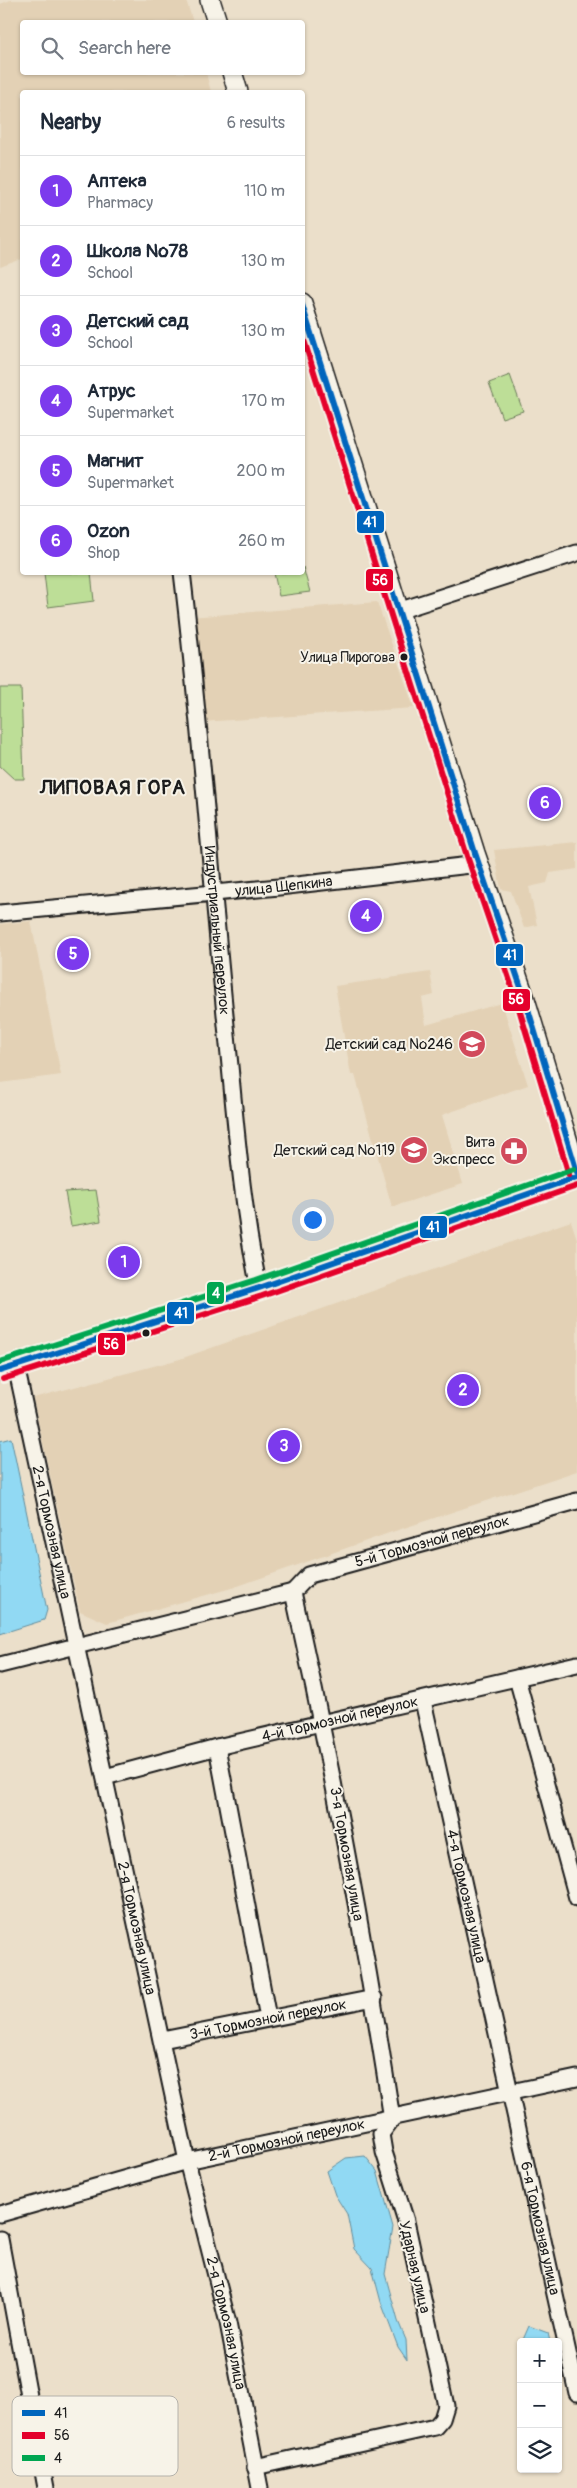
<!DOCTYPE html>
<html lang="en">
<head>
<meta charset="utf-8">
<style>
  :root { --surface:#fff; --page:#f2f2f3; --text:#1f2937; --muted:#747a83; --line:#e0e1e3; --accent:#7c3aed }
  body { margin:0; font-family:Pangolin,sans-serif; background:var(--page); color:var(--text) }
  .controls { position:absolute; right:15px; bottom:15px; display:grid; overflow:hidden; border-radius:5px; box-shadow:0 1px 4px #0004 }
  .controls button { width:45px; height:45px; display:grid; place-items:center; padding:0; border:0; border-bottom:1px solid var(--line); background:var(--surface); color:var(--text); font:25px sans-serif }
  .you { position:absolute; left:312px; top:1219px; width:18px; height:18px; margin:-12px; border:4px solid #fff; border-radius:50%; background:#1a73e8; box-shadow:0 0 0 8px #1a73e833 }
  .badge { display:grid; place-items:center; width:32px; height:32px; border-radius:50%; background:var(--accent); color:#fff; font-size:16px; font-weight:700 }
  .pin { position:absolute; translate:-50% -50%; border:2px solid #fff; box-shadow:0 1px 5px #0006 }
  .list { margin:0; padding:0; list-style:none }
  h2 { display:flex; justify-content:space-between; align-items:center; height:65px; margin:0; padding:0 20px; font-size:21px }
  h2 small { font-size:16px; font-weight:400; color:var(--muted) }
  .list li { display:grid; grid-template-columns:32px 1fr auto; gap:15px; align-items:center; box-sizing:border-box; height:70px; padding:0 20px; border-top:1px solid var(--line) }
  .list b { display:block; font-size:19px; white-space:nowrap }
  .list p { margin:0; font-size:16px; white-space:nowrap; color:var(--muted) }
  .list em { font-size:16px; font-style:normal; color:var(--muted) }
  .icon { flex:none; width:28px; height:28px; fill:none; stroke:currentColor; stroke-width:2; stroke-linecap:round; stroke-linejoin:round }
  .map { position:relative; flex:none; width:577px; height:2488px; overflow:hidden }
  .search { position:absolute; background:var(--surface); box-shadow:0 1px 4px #0004; left:20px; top:20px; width:285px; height:55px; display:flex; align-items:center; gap:12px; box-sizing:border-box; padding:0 18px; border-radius:5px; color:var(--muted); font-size:19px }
  .panel { position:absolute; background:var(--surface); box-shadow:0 1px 4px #0004; left:20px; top:90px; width:285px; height:485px; border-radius:5px }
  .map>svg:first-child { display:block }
</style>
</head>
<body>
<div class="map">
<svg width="577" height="2488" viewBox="0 0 577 2488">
  <rect width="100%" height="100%" fill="#ebdfca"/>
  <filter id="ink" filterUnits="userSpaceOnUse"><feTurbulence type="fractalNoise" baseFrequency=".02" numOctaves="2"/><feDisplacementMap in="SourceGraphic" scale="10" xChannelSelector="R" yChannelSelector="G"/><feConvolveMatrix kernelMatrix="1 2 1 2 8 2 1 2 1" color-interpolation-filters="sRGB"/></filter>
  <g filter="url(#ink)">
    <!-- built -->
    <g fill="#e3d1b5">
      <path d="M11 0H186L193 22H22V72L206 73 211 92H22V259L0 267V4Z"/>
      <path d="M377 602 414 708 201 722 190 617Z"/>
      <path d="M577 842V869L550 873 547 883 529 887 537 925 524 928 511 891 501 889 494 850Z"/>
      <path d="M31 921 61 1075 0 1083V924Z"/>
      <path d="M430 972 434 995 422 998 426 1025 502 1003 528 1085 442 1115 463 1184 392 1207 355 1075H351L335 986Z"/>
      <path d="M571 1221 577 1239V1471L392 1532 235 1587 107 1623 80 1611 33 1398 180 1359Z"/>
    </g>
    <!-- green -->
    <g fill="#bdde97" stroke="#6c7d5a">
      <path d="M510 375 523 411 502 418 489 383Z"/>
      <path d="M303 567 310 592 279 596 274 573 302 572Z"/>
      <path d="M44 573H91L94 601 48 607Z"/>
      <path d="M0 688H21L24 779H14L0 766Z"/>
      <path d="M96 1190 101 1221 71 1226 65 1192Z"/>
    </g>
    <!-- water -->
    <g fill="#91d9f3" stroke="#628d9d">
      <path d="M11 1438 47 1610 44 1620 0 1634V1441Z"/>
      <path d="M365 2156 377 2171 393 2227 385 2274 398 2321 406 2340 407 2360 398 2347 381 2302 372 2268 354 2249 347 2214 335 2195 327 2171 346 2158Z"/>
      <path d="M529 2326 548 2333 550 2342H522Z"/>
    </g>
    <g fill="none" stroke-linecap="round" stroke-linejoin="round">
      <!-- minor casing -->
      <g stroke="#1c1c1c" stroke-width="19">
        <g id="minor">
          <path id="s1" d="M182 572C201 730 212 888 228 1045 236 1127 242 1208 259 1288"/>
          <path d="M398 611 577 553"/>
          <path id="s2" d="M0 913 279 887 479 864"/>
          <path id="s3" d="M16 1366 187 2161 228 2323 260 2488"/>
          <path id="s4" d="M293 1592 309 1575 577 1501"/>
          <path d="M0 1665 293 1592"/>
          <path d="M517 1678 577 1898"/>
          <path id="s5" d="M423 1701 577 2393"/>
          <path d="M217 1747 268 2018"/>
          <path id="s6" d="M105 1777 217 1747 577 1664"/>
          <path id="s7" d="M162 2040 374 1998"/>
          <path id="s8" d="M0 2214 187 2161 577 2078"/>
          <path d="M0 2239 46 2488"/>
          <path d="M255 2467 435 2427 442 2419 446 2406 406 2221 384 2152 381 2134 392 2119C365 1942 332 1766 293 1592"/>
        </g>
      </g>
      <!-- tertiary casing -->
      <g stroke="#1c1c1c" stroke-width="22">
        <g id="tertiary">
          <path d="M210 0 217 22"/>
          <path d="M232 72 238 92"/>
          <path d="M302 303 475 853 525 999 577 1172"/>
          <path d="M0 1371 259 1288 577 1177"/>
        </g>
      </g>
      <!-- minor -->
      <use href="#minor" stroke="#f7f3e8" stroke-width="15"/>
      <!-- tertiary -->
      <use href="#tertiary" stroke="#f7f3e8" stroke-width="19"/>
      <!-- bus-1 casing -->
      <g stroke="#f7f3e8" stroke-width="10">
        <g id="bus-1">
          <path d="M302 305 475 853 525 999 577 1172"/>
          <path d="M0 1371 259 1288 577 1177"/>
        </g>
      </g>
      <!-- bus-2 casing -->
      <g stroke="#f7f3e8" stroke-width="10">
        <g id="bus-2">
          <path d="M302 334 467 856 517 1002 569 1175"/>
          <path d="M3 1379 262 1296 577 1186"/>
        </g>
      </g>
      <!-- bus-3 casing -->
      <g stroke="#f7f3e8" stroke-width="10">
        <path id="bus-3" d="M0 1362 256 1280 574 1169"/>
      </g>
      <!-- bus-1 -->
      <use href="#bus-1" stroke="#0065bd" stroke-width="6"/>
      <!-- bus-2 -->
      <use href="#bus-2" stroke="#e4002b" stroke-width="6"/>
      <!-- bus-3 -->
      <use href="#bus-3" stroke="#00a651" stroke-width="6"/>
    </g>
  </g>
  <!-- icons -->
  <defs>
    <g id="school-disc" transform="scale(1.4375)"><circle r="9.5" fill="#d1495b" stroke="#f7f3e8"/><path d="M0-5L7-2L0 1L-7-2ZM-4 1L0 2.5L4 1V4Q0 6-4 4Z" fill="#fff"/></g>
    <g id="pharmacy-disc" transform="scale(1.4375)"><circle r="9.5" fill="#d1495b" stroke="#f7f3e8"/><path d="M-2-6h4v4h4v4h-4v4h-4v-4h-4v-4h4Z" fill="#fff"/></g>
  </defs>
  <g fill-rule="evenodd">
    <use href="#school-disc" x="472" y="1044"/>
    <use href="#school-disc" x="414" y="1150"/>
    <use href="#pharmacy-disc" x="514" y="1151"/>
  </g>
  <!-- markers -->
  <g fill="#1c1c1c" stroke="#f7f3e8" stroke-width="2">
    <circle cx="404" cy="657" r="4.5"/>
    <circle cx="146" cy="1333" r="4.5"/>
  </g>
  <g text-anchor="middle" stroke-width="4" stroke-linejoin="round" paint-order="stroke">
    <!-- bus labels -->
    <g font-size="14" fill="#1c1c1c" stroke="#f7f3e8" text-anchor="end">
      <text x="395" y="662">Улица Пирогова</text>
    </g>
    <!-- street labels -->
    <g font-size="15" fill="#1c1c1c" stroke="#f7f3e8">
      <text dy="5" stroke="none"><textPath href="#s2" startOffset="285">улица Щепкина</textPath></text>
      <text dy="5" stroke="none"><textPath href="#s1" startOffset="360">Индустриальный переулок</textPath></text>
      <text dy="5" stroke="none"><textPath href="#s3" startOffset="170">2-я Тормозная улица</textPath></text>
      <text dy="5" stroke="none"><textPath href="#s4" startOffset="151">5-й Тормозной переулок</textPath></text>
      <text dy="5" stroke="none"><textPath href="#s6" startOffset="242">4-й Тормозной переулок</textPath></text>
      <text transform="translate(347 1854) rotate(80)" y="5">3-я Тормозная улица</text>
      <text dy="5" stroke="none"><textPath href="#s5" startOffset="200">4-я Тормозная улица</textPath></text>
      <text dy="5" stroke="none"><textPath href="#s3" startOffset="575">2-я Тормозная улица</textPath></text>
      <text dy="5" stroke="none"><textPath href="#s7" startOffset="108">3-й Тормозной переулок</textPath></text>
      <text dy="5" stroke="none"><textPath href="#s8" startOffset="296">2-й Тормозной переулок</textPath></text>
      <text dy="5" stroke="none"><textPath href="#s5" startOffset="540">6-я Тормозная улица</textPath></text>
      <text transform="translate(415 2267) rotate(77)" y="5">Ударная улица</text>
      <text dy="5" stroke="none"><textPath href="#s3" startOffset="980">2-я Тормозная улица</textPath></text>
    </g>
    <!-- poi labels -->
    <g font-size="15" fill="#1c1c1c" stroke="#f7f3e8" text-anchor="end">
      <text x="453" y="1049">Детский сад №246</text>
      <text x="495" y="1147">Вита<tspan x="495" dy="17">Экспресс</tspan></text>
      <text x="395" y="1155">Детский сад №119</text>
    </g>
    <!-- district labels -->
    <g font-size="20" font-weight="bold" letter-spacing="1" fill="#1c1c1c" stroke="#f7f3e8">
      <text x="113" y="794">ЛИПОВАЯ ГОРА</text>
    </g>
  </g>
  <!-- legend -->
  <rect x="12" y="2396" width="166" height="80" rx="8" fill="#f7f3e8" stroke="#b5b2ab" stroke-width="1"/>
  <rect x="22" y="2410" width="23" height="6" fill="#0065bd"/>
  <rect x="22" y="2432" width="23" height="7" fill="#e4002b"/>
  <rect x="22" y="2455" width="23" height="6" fill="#00a651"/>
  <g font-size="14" fill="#1c1c1c">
    <text x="54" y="2418">41</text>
    <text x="54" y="2440">56</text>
    <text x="54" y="2463">4</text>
  </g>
  <g stroke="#f7f3e8" stroke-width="2">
    <rect x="356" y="510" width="29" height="24" rx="5" fill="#0065bd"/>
    <rect x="365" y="568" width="29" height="24" rx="5" fill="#e4002b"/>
    <rect x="495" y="943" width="29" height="24" rx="5" fill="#0065bd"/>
    <rect x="502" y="988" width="29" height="24" rx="5" fill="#e4002b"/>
    <rect x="419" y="1215" width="29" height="24" rx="5" fill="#0065bd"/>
    <rect x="206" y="1281" width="19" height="24" rx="5" fill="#00a651"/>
    <rect x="166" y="1301" width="29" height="24" rx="5" fill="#0065bd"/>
    <rect x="97" y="1332" width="29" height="24" rx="5" fill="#e4002b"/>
  </g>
  <g font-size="14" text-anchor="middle" font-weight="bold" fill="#fff">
    <text x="370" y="527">41</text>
    <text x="380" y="585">56</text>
    <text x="510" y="960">41</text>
    <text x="516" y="1004">56</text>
    <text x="433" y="1232">41</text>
    <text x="216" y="1298">4</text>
    <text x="181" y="1318">41</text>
    <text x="111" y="1349">56</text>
  </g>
</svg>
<div class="controls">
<button>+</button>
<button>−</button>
<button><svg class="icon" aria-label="layers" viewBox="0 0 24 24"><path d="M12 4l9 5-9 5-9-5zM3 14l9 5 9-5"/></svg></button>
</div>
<div class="you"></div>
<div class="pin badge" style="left:124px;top:1262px">1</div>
<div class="pin badge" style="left:463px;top:1390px">2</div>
<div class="pin badge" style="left:284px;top:1446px">3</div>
<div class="pin badge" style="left:366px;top:916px">4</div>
<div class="pin badge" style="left:73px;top:954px">5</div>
<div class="pin badge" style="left:545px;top:803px">6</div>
<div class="search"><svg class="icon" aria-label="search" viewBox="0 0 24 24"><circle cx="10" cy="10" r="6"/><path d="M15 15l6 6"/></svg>Search here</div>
<section class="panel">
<h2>Nearby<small>6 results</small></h2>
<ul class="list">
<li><span class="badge">1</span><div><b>Аптека</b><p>Pharmacy</p></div><em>110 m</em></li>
<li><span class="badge">2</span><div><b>Школа №78</b><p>School</p></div><em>130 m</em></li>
<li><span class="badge">3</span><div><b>Детский сад</b><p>School</p></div><em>130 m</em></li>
<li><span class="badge">4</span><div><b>Атрус</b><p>Supermarket</p></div><em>170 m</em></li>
<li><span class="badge">5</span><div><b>Магнит</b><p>Supermarket</p></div><em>200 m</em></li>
<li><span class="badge">6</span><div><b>Ozon</b><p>Shop</p></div><em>260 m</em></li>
</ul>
</section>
</div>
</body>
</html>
